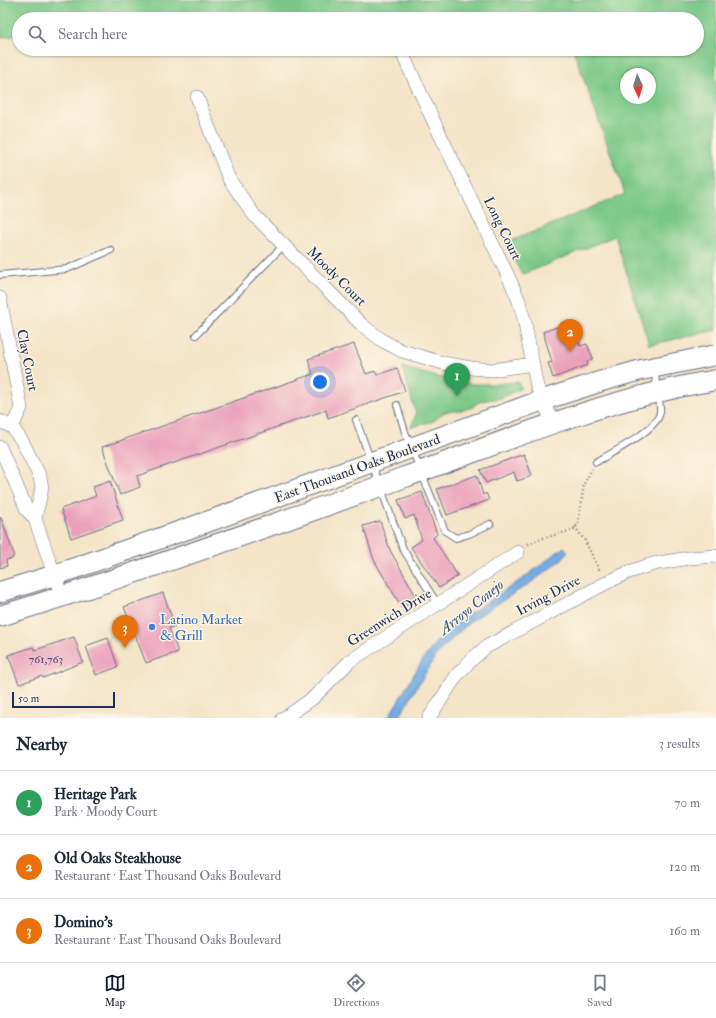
<!DOCTYPE html>
<html lang="en">
<head>
<meta charset="utf-8">
<style>
  :root { --surface:#fff; --page:#f6f6f7; --text:#1f2937; --muted:#747a83; --line:#e0e1e3; --accent:#111827 }
  body { margin:0; font-family:"IM FELL Double Pica",serif; background:var(--page); color:var(--text) }
  .compass { position:absolute; left:620px; top:68px; width:36px; height:36px; border-radius:50%; background:var(--surface); box-shadow:0 1px 3px #0004; rotate:176deg }
  .scale { position:absolute; left:12px; bottom:10px; width:103px; box-sizing:border-box; padding-left:4px; border:2px solid #1b2f5e; border-top:0; font-size:11px; line-height:14px; white-space:nowrap; color:#1b2f5e; -webkit-text-stroke:3px #fcf5e5; paint-order:stroke }
  .you { position:absolute; left:320px; top:382px; width:14px; height:14px; margin:-10px; border:3px solid #fff; border-radius:50%; background:#1a73e8; box-shadow:0 0 0 6px #1a73e833 }
  .badge { display:grid; place-items:center; width:26px; height:26px; border-radius:50%; background:var(--accent); color:#fff; font-size:13px; font-weight:700 }
  .pin { position:absolute; translate:-50% -33px; filter:drop-shadow(0 1px 2px #0008) }
  .pin::after { content:''; position:absolute; top:21px; width:14px; height:12px; background:inherit; clip-path:polygon(0 0,100% 0,50% 100%) }
  .list { margin:0; padding:0; list-style:none }
  h2 { display:flex; justify-content:space-between; align-items:center; height:52px; margin:0; padding:0 16px; font-size:17px }
  h2 small { font-size:13px; font-weight:400; color:var(--muted) }
  .list li { display:grid; grid-template-columns:26px 1fr auto; gap:12px; align-items:center; box-sizing:border-box; height:64px; padding:0 16px; border-top:1px solid var(--line) }
  .list b { display:block; font-size:15px; white-space:nowrap }
  .list p { margin:0; font-size:13px; white-space:nowrap; color:var(--muted) }
  .list em { font-size:13px; font-style:normal; color:var(--muted) }
  .icon { flex:none; width:22px; height:22px; fill:none; stroke:currentColor; stroke-width:2; stroke-linecap:round; stroke-linejoin:round }
  .map { position:relative; flex:none; width:716px; height:718px; overflow:hidden }
  .search { position:absolute; background:var(--surface); box-shadow:0 1px 3px #0004; left:12px; right:12px; top:12px; height:44px; display:flex; align-items:center; gap:10px; box-sizing:border-box; padding:0 14px; border-radius:22px; color:var(--muted); font-size:15px }
  .sheet { height:244px; background:var(--surface) }
  nav { display:flex; justify-content:space-around; align-items:center; box-sizing:border-box; height:56px; border-top:1px solid var(--line); background:var(--surface); font-size:11px; color:var(--muted) }
  nav a { display:grid; justify-items:center; gap:2px }
  nav .on { color:var(--accent) }
  .map>svg:first-child { display:block }
</style>
</head>
<body>
<div class="map">
<svg width="716" height="718" viewBox="0 0 716 718">
  <rect width="100%" height="100%" fill="#fcf5e5"/>
  <filter id="ink" filterUnits="userSpaceOnUse"><feTurbulence type="fractalNoise" baseFrequency=".025" numOctaves="2"/><feDisplacementMap in="SourceGraphic" scale="8" xChannelSelector="R" yChannelSelector="G"/><feConvolveMatrix kernelMatrix="1 2 1 2 8 2 1 2 1" color-interpolation-filters="sRGB"/></filter>
  <filter id="wash" filterUnits="userSpaceOnUse"><feTurbulence type="fractalNoise" baseFrequency=".012" numOctaves="4" result="noise"/><feDisplacementMap in="SourceGraphic" scale="16" xChannelSelector="R" yChannelSelector="G"/><feGaussianBlur stdDeviation="0.9" result="paint"/><feColorMatrix in="noise" values="0 0 0 0 0 0 0 0 0 0 0 0 0 0 0 0 0 1.4 0 .05"/><feComposite in="paint" operator="in"/></filter>
  <g filter="url(#wash)">
    <rect width="100%" height="100%" fill="#f4e4c8"/>
    <!-- green -->
    <g fill="#7ac888" stroke="#4a7c73" fill-rule="evenodd">
      <path d="M0 0H716V330L649 345 615 236 522 275 506 243 625 194 573 49H697V19H563L559 10 553 14 364 19H19V36L0 37ZM626 74H650V98H626Z"/>
      <path d="M402 367 433 376 472 384H499L518 382 521 388 501 398 481 401 476 404 473 407 459 411H449L443 413 434 421 411 427 416 414Z"/>
    </g>
    <!-- water -->
    <path fill="#73ace3" stroke="#476ea0" d="M564 547 568 552 560 561 532 582 472 620 455 636 437 654 398 718H388L422 661 436 642 453 625 525 577Z"/>
    <g id="blocks">
      <!-- building -->
      <g fill="#eba0bc">
        <path d="M571 322 580 346 587 344 593 358 587 362 588 365 553 378 548 363 552 362 543 332Z"/>
        <path d="M354 344 366 374 375 371 377 375 397 368 405 391 328 418 326 410 137 476 140 487 120 495 102 447 313 374 308 359Z"/>
        <path d="M524 454 532 476 517 481 514 472 486 483 480 470Z"/>
        <path d="M477 475 483 495 486 493 489 500 447 515 437 489Z"/>
        <path d="M110 481 123 520 71 538 61 509 96 496 93 487Z"/>
        <path d="M422 492 437 534 433 538 458 576 439 588 411 547 422 540 414 515 405 519 398 500Z"/>
        <path d="M0 517 1 518 14 554 12 559 6 560 7 566 0 568Z"/>
        <path d="M380 521 390 550 417 598 402 608 374 560 363 526Z"/>
        <path d="M163 593 175 626 169 628 178 652 146 663 124 607Z"/>
        <path d="M74 637 83 662 43 678 42 676 19 684 8 655 33 647 35 650Z"/>
        <path d="M108 638 118 667 96 675 86 646Z"/>
      </g>
    </g>
  </g>
  <g filter="url(#ink)">
    <use href="#blocks" fill-opacity="0" stroke="#676e83" stroke-width="1"/>
    <g fill="none" stroke-linecap="round" stroke-linejoin="round">
      <!-- lane casing -->
      <g stroke="#676e83" stroke-width="8">
        <g id="lane">
          <path d="M0 275 67 269 111 250"/>
          <path d="M196 335 284 245"/>
          <path d="M397 405 405 432 445 531 456 538 469 534 490 524"/>
          <path d="M356 420 403 549 438 605"/>
          <path d="M596 462C611 453 658 430 660 412 661 403 655 379 654 369"/>
        </g>
      </g>
      <!-- street casing -->
      <g stroke="#676e83" stroke-width="14">
        <g id="street">
          <path d="M403 55 434 122 509 278 519 301 524 319 537 387 553 424"/>
          <path d="M197 97 229 179 254 215 362 325 383 341 402 351 443 363 471 368 492 370 533 364"/>
          <path d="M0 298 21 408 12 427"/>
          <path d="M0 421 12 427 22 441 40 477 42 488 35 519"/>
          <path d="M0 447 27 510 35 519 62 597"/>
          <path d="M283 718 289 715 313 698 350 661 518 552"/>
          <path d="M429 718 457 675 470 661 486 647 606 583 629 572 653 564 689 558 716 556"/>
        </g>
      </g>
      <!-- primary casing -->
      <g stroke="#676e83" stroke-width="22">
        <g id="primary">
          <path d="M0 592 55 575 204 523 543 400 602 381 641 370 716 355"/>
          <path d="M0 616C136 574 271 526 405 477 493 446 580 409 671 389 686 385 701 383 716 380"/>
        </g>
      </g>
      <!-- path -->
      <g stroke="#676e83" stroke-width="2.5" stroke-dasharray="1 3" stroke-linecap="butt">
        <path d="M575 527 585 541 600 571"/>
        <path d="M528 544 543 538 573 530 578 524 584 484 592 469"/>
      </g>
      <!-- lane -->
      <use href="#lane" stroke="#fff" stroke-width="6"/>
      <!-- street -->
      <use href="#street" stroke="#fff" stroke-width="13"/>
      <!-- primary -->
      <use href="#primary" stroke="#fff" stroke-width="20"/>
    </g>
  </g>
  <!-- markers -->
  <circle fill="#3f7fe0" stroke="#fcf5e5" stroke-width="1.5" cx="152" cy="627" r="4"/>
  <g text-anchor="middle" stroke-width="3" stroke-linejoin="round" paint-order="stroke">
    <!-- number labels -->
    <g font-size="12" fill="#4f4b76">
      <text x="46" y="663">761,763</text>
    </g>
    <!-- street labels -->
    <g font-size="14" fill="#1b2f5e" stroke="#fcf5e5">
      <text transform="translate(503 228) rotate(64)" y="5">Long Court</text>
      <text transform="translate(337 276) rotate(45)" y="5">Moody Court</text>
      <text transform="translate(28 360) rotate(79)" y="5">Clay Court</text>
      <text transform="translate(357 468) rotate(-20)" y="5">East Thousand Oaks Boulevard</text>
      <text transform="translate(548 595) rotate(-28)" y="5">Irving Drive</text>
      <text transform="translate(389 617) rotate(-32)" y="5">Greenwich Drive</text>
    </g>
    <!-- shop labels -->
    <g font-size="14" fill="#366cbe" stroke="#fcf5e5" text-anchor="start">
      <text x="160" y="624">Latino Market<tspan x="160" dy="16">&amp; Grill</tspan></text>
    </g>
    <!-- water labels -->
    <g font-size="15" font-style="italic" fill="#355486" stroke="#fcf5e5">
      <text transform="translate(471 607) rotate(-39)" y="5">Arroyo Conejo</text>
    </g>
  </g>
</svg>
<svg class="compass" viewBox="-18 -18 36 36"><path d="M0-13l5 13h-10z" fill="#e53935"/><path d="M0 13l5-13h-10z" fill="#747a83"/></svg>
<div class="scale">50 m</div>
<div class="you"></div>
<div class="pin badge" style="left:457px;top:396px;background:#2e9e5b">1</div>
<div class="pin badge" style="left:570px;top:352px;background:#e8710a">2</div>
<div class="pin badge" style="left:125px;top:648px;background:#e8710a">3</div>
<div class="search"><svg class="icon" aria-label="search" viewBox="0 0 24 24"><circle cx="10" cy="10" r="6"/><path d="M15 15l6 6"/></svg>Search here</div>
</div>
<section class="sheet">
<h2>Nearby<small>3 results</small></h2>
<ul class="list">
<li><span class="badge" style="background:#2e9e5b">1</span><div><b>Heritage Park</b><p>Park · Moody Court</p></div><em>70 m</em></li>
<li><span class="badge" style="background:#e8710a">2</span><div><b>Old Oaks Steakhouse</b><p>Restaurant · East Thousand Oaks Boulevard</p></div><em>120 m</em></li>
<li><span class="badge" style="background:#e8710a">3</span><div><b>Domino's</b><p>Restaurant · East Thousand Oaks Boulevard</p></div><em>160 m</em></li>
</ul>
</section>
<nav>
<a class="on"><svg class="icon" aria-label="map" viewBox="0 0 24 24"><path d="M3 6l6-2 6 2 6-2v14l-6 2-6-2-6 2zM9 4v14M15 6v14"/></svg>Map</a>
<a><svg class="icon" aria-label="directions" viewBox="0 0 24 24"><path d="M12 3l9 9-9 9-9-9zM9 14v-3h6M13 9l2 2-2 2"/></svg>Directions</a>
<a><svg class="icon" aria-label="saved" viewBox="0 0 24 24"><path d="M7 4h10v16l-5-4-5 4z"/></svg>Saved</a>
</nav>
</body>
</html>
